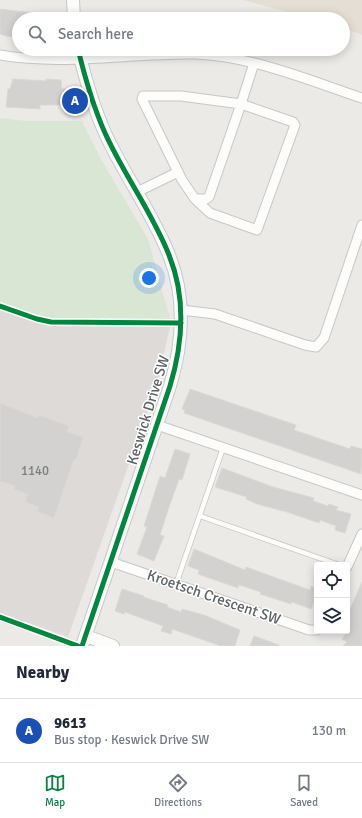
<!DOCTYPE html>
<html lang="en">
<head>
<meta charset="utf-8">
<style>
  :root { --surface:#fff; --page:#f6f6f7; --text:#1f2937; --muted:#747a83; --line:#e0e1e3; --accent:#0b8043 }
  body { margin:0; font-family:Signika,sans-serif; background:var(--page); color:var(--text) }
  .controls { position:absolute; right:12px; bottom:12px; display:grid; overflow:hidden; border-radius:4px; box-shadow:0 2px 10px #0003 }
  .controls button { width:36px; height:36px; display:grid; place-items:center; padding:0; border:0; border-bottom:1px solid var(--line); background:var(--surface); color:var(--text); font:20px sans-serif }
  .you { position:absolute; left:149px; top:278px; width:14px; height:14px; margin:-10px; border:3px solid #fff; border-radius:50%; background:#1a73e8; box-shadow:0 0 0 6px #1a73e833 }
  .badge { display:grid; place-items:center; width:26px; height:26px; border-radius:50%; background:var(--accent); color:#fff; font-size:13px; font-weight:700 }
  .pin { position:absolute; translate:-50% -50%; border:2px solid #fff; box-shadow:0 1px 4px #0006 }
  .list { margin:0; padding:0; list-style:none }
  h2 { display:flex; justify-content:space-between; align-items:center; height:52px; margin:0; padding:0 16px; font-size:17px }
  h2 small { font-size:13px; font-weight:400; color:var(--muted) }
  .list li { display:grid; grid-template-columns:26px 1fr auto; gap:12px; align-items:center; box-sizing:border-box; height:64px; padding:0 16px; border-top:1px solid var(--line) }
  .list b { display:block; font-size:15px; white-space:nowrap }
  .list p { margin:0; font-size:13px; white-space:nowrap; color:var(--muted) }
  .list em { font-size:13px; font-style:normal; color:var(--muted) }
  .icon { flex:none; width:22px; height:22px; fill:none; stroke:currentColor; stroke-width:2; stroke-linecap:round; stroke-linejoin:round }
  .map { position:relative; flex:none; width:362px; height:646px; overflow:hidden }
  .search { position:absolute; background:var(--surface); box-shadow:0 2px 10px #0003; left:12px; right:12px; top:12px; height:44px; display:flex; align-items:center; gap:10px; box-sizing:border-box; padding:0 14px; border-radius:22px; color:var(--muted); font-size:15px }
  .sheet { height:116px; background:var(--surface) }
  nav { display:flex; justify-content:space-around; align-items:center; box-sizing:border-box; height:56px; border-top:1px solid var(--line); background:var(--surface); font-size:11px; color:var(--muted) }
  nav a { display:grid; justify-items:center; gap:2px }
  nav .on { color:var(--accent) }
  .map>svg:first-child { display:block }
</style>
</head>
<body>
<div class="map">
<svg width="362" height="646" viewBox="0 0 362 646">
  <rect width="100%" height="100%" fill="#eceae7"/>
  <!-- commercial -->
  <path fill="#e5ded5" d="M243 0H362V35L343 28V19H314Z"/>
  <!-- education -->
  <path fill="#dddad7" d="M0 305 51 322H171L158 381 68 637 0 613Z"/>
  <!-- green -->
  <path fill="#dae6d4" d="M0 118 27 121H82L102 161 148 239 171 322H51L0 303Z"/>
  <!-- building -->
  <g fill="#d4d2d0" stroke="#dbd9d6">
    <path d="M0 9 42 14V19H19L17 37 6 36 0 34Z"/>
    <path d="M13 79 46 81V79L61 80 62 89H65V105H40V109L6 107 8 89H10Z"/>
    <path d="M190 389 296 425 294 430 350 449 351 446 362 449 361 474 184 413 185 410 182 409Z"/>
    <path d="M0 403 38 418 39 415 69 426 67 432 83 437 76 460 74 459 54 518 37 511 39 507 25 502 28 494 14 489 15 486 0 481Z"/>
    <path d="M175 449 190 454 182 480 179 479 169 507 160 535 164 536 154 561 137 554 147 527 144 526 160 476 165 478Z"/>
    <path d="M222 468 273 487 314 498 313 501 328 506 329 504 338 507 336 510 351 514 345 533 335 530 336 526 320 520 319 523 287 512 257 504 246 499 247 497 215 487Z"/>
    <path d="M194 549 245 570 246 567 310 590 311 586 317 589V594L311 609 292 602 291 604 260 594 261 592 239 585 238 588 198 574 199 570 188 566Z"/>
    <path d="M362 582V646H343L347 642 342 639 347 632V616Z"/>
    <path d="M122 589 144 596 143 597 168 605 167 607 181 612 182 609 204 615 240 630 235 646H221L172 629 171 634 161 631 163 626 125 612 124 614 115 611Z"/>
    <path d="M254 636 279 645V646H250Z"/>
  </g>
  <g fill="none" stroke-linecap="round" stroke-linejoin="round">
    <!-- lane casing -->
    <g stroke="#c6c7c6" stroke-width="6">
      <g id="lane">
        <path d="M200 516 339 565"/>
        <path d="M176 584 223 448"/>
      </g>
    </g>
    <!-- street casing -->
    <g stroke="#c6c7c6" stroke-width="11">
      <g id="street">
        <path d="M0 55C64 66 130 53 195 54 252 56 308 80 362 98"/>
        <path d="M137 192 178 172"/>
        <path d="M195 199 210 213 257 230 295 125 293 122 241 104 209 197 206 199H195L182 180 142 99 143 96H181L241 104 254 63"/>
        <path d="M181 310 215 314 305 345 316 347 324 338 362 225"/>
        <path d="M157 425 362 495"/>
        <path d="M111 562 309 630H317"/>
        <path d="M347 567 362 534"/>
      </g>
    </g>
    <!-- secondary casing -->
    <g stroke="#c6c7c6" stroke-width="14">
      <g id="secondary">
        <path d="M73 0 74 19"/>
        <path d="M78 49C85 78 93 106 105 133 124 175 152 212 169 255 186 297 183 343 170 386L82 646"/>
        <path d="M86 636 113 646"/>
      </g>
    </g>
    <!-- lane -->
    <use href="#lane" stroke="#fcfcfb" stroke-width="4.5"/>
    <!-- street -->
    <use href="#street" stroke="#fcfcfb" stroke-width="9"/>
    <!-- secondary -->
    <use href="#secondary" stroke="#fcfcfb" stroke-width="12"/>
    <!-- cycleway casing -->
    <g stroke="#fff" stroke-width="8">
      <g id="cycleway">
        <path d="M78 49C85 78 93 106 105 133 124 175 152 212 169 255 186 297 183 343 170 386L82 646"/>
        <path d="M0 306 37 319 51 322 181 323"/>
        <path d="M0 617 78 646"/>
      </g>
    </g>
    <!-- cycleway -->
    <use href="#cycleway" stroke="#00873e" stroke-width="5"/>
  </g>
  <g text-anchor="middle" stroke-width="3" stroke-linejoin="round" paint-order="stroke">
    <!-- number labels -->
    <g font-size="13" fill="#7c7f80">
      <text x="35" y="475">1140</text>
    </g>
    <!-- street labels -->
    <g font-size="15" fill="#5d6264" stroke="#fff">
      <text transform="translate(148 410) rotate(-73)" y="5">Keswick Drive SW</text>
      <text transform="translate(214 597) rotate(19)" y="5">Kroetsch Crescent SW</text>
    </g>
  </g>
</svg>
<div class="controls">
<button><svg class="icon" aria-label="locate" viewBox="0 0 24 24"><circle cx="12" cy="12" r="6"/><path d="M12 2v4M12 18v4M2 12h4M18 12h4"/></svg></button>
<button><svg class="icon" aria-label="layers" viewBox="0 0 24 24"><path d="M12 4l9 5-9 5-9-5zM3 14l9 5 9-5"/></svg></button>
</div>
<div class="you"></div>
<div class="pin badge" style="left:75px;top:101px;background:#1a4fb4">A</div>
<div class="search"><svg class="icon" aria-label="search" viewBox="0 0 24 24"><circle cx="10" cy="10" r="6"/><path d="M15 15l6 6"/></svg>Search here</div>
</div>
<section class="sheet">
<h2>Nearby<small></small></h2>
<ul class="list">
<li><span class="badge" style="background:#1a4fb4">A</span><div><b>9613</b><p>Bus stop · Keswick Drive SW</p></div><em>130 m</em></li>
</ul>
</section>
<nav>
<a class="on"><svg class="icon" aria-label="map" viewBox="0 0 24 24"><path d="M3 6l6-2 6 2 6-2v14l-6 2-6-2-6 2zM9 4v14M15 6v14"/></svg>Map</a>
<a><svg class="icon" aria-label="directions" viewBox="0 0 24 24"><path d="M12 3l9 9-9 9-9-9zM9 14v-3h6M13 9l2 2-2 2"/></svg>Directions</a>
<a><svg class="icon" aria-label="saved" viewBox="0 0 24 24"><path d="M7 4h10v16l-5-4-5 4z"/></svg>Saved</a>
</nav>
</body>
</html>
